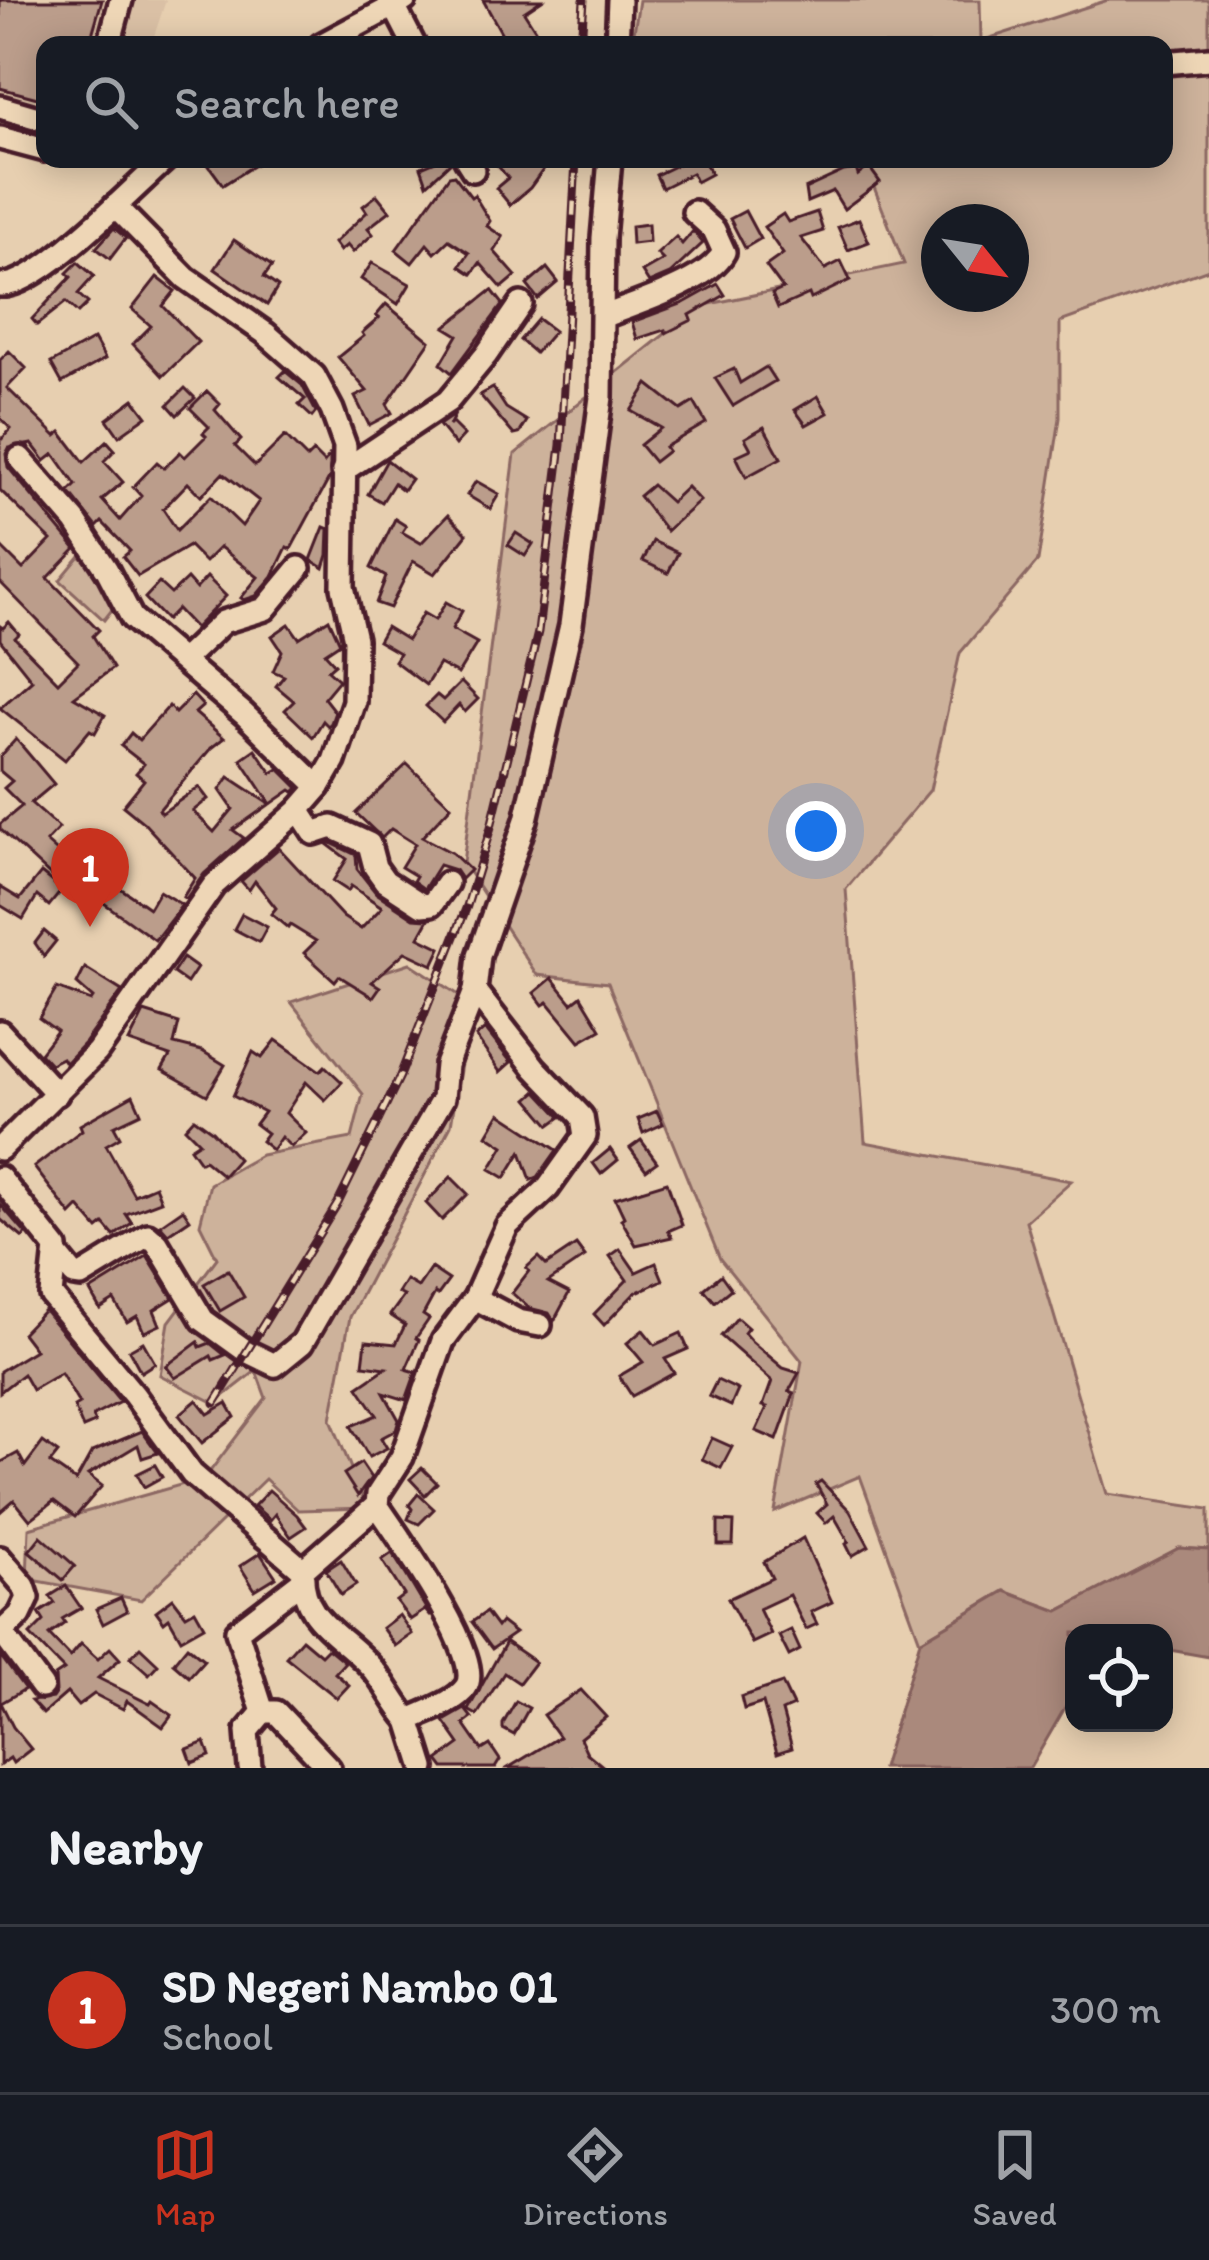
<!DOCTYPE html>
<html lang="en">
<head>
<meta charset="utf-8">
<style>
  :root { --surface:#171b24; --page:#242831; --text:#f1f3f6; --muted:#9ea1a6; --line:#363941; --accent:#c8321e }
  body { margin:0; font-family:Itim,sans-serif; background:var(--page); color:var(--text) }
  .controls { position:absolute; right:36px; bottom:36px; display:grid; overflow:hidden; border-radius:24px; box-shadow:0 6px 30px #0003 }
  .controls button { width:108px; height:108px; display:grid; place-items:center; padding:0; border:0; border-bottom:3px solid var(--line); background:var(--surface); color:var(--text); font:60px sans-serif }
  .compass { position:absolute; left:921px; top:204px; width:108px; height:108px; border-radius:50%; background:var(--surface); box-shadow:0 6px 30px #0003; rotate:120deg }
  .you { position:absolute; left:816px; top:831px; width:42px; height:42px; margin:-30px; border:9px solid #fff; border-radius:50%; background:#1a73e8; box-shadow:0 0 0 18px #1a73e833 }
  .badge { display:grid; place-items:center; width:78px; height:78px; border-radius:50%; background:var(--accent); color:#fff; font-size:39px; font-weight:700 }
  .pin { position:absolute; translate:-50% -99px; filter:drop-shadow(0 3px 6px #0008) }
  .pin::after { content:''; position:absolute; top:63px; width:42px; height:36px; background:inherit; clip-path:polygon(0 0,100% 0,50% 100%) }
  .list { margin:0; padding:0; list-style:none }
  h2 { display:flex; justify-content:space-between; align-items:center; height:156px; margin:0; padding:0 48px; font-size:51px }
  h2 small { font-size:39px; font-weight:400; color:var(--muted) }
  .list li { display:grid; grid-template-columns:78px 1fr auto; gap:36px; align-items:center; box-sizing:border-box; height:168px; padding:0 48px; border-top:3px solid var(--line) }
  .list b { display:block; font-size:45px; white-space:nowrap }
  .list p { margin:0; font-size:39px; white-space:nowrap; color:var(--muted) }
  .list em { font-size:39px; font-style:normal; color:var(--muted) }
  .icon { flex:none; width:66px; height:66px; fill:none; stroke:currentColor; stroke-width:2; stroke-linecap:round; stroke-linejoin:round }
  .map { position:relative; flex:none; width:1209px; height:1768px; overflow:hidden }
  .search { position:absolute; background:var(--surface); box-shadow:0 6px 30px #0003; left:36px; right:36px; top:36px; height:132px; display:flex; align-items:center; gap:30px; box-sizing:border-box; padding:0 42px; border-radius:24px; color:var(--muted); font-size:45px }
  .sheet { height:324px; background:var(--surface) }
  nav { display:flex; justify-content:space-around; align-items:center; box-sizing:border-box; height:168px; border-top:3px solid var(--line); background:var(--surface); font-size:33px; color:var(--muted) }
  nav a { display:grid; justify-items:center; gap:6px }
  nav .on { color:var(--accent) }
  .map>svg:first-child { display:block }
</style>
</head>
<body>
<div class="map">
<svg width="1209" height="1768" viewBox="0 0 1209 1768">
  <rect width="100%" height="100%" fill="#e7cfb0"/>
  <filter id="ink" filterUnits="userSpaceOnUse"><feTurbulence type="fractalNoise" baseFrequency=".00833" numOctaves="2"/><feDisplacementMap in="SourceGraphic" scale="24" xChannelSelector="R" yChannelSelector="G"/><feConvolveMatrix kernelMatrix="1 2 1 2 8 2 1 2 1" color-interpolation-filters="sRGB"/></filter>
  <g filter="url(#ink)">
    <!-- built -->
    <path fill="#dac0a5" d="M0 0H166L151 45H45V147L0 135Z"/>
    <!-- green -->
    <g fill="#cdb29b" stroke="#8c6863" stroke-width="3" fill-rule="evenodd">
      <path d="M639 0H980L981 41 1108 0H1209V269L1060 322V418L1038 561 960 653 930 790 846 889 865 1142 1071 1181 1026 1221 1107 1494 1209 1509V1550L1179 1548 1058 1611 1004 1591 920 1641 860 1476 775 1512 802 1361 720 1259 608 983 537 975 463 863 515 454 700 306 904 264 863 159H1164V45H632ZM939 222H1011V294H939Z"/>
      <path d="M80 556 122 597 104 620 60 580Z"/>
      <path d="M410 963 471 1003 451 1125 350 1317 331 1419 367 1508 298 1510 265 1479 141 1600 27 1579 29 1528 205 1478 266 1398 256 1371 215 1403 160 1375 169 1322 217 1258 200 1224 210 1184 261 1155 352 1138 363 1094 291 1002Z"/>
    </g>
    <!-- water -->
    <path fill="#aa897b" stroke="#845f5b" stroke-width="3" d="M1179 1548 1209 1550V1657L1164 1649V1633H1074V1692L1030 1768H882L920 1641 1005 1591 1058 1611Z"/>
    <!-- building -->
    <g fill="#bb9d8b" stroke="#4a1f2b" stroke-width="3" fill-rule="evenodd">
      <path d="M0 0H102L89 45H45V100L0 88Z"/>
      <path d="M483 0H542L524 12 540 37 527 45H508Z"/>
      <path d="M204 159H264L223 185Z"/>
      <path d="M440 159 451 162 427 184 421 167Z"/>
      <path d="M492 159H551L530 188 510 205 496 188 508 178Z"/>
      <path d="M689 159H703L711 174 696 182 692 173 662 188 656 175Z"/>
      <path d="M869 167 880 182 844 209 833 191 807 202 805 189 844 171 856 169 858 175Z"/>
      <path d="M454 175 471 197 474 195 490 221 487 226 503 237 494 251 516 276 502 288 480 263 472 274 460 266 469 253 449 240 435 253 427 244 412 263 396 250 449 176Z"/>
      <path d="M377 195 390 211 368 228 373 234 353 252 347 245 340 251 334 243 367 212 363 206Z"/>
      <path d="M745 211 760 239 745 248 730 219Z"/>
      <path d="M817 212 823 231 801 238 825 269 841 261 850 280 811 299 809 294 778 308 772 294 783 289 766 266 783 254 764 227 783 214 788 222Z"/>
      <path d="M859 219 869 242 848 250 838 227Z"/>
      <path d="M648 224 649 242 632 244 631 226Z"/>
      <path d="M114 228 126 238 110 259 96 248Z"/>
      <path d="M693 231 703 243 670 274 649 283 642 272 663 260 657 254 676 237 682 244Z"/>
      <path d="M234 240 272 266 264 277 278 287 267 305 215 269Z"/>
      <path d="M78 262 94 276 78 294 88 303 78 313 66 302 37 325 32 319 71 277 67 273Z"/>
      <path d="M372 263 410 284 398 304 361 279Z"/>
      <path d="M547 268 558 282 538 299 527 285Z"/>
      <path d="M157 277 175 291 163 306 198 342 163 376 133 344 151 326 132 309Z"/>
      <path d="M718 284 725 295 690 315 692 320 666 333 665 330 637 339 632 322 684 303Z"/>
      <path d="M492 290 503 304 452 373 441 364 458 335 445 327Z"/>
      <path d="M386 304 430 341 387 404 392 413 369 425 355 397 367 391 338 357 364 336 362 333 379 318 376 316Z"/>
      <path d="M538 319 554 331 535 353 520 340Z"/>
      <path d="M94 339 105 359 62 383 51 363Z"/>
      <path d="M9 351 26 368 7 388 56 436 61 432 84 462 107 441 115 450 104 461 123 482 102 500 120 520 141 496 133 487 157 462 164 468 180 452 185 457 206 436 203 433 209 427 190 408 207 391 220 404 215 410 241 440 235 446 255 466 285 436 307 458 313 452 324 463 330 455V477L291 549 287 547 273 576 256 596 244 600 241 598 258 577 220 547 205 562 189 546 138 576 123 557 130 551 102 522 97 527 69 492 76 485 54 454 45 461 32 444 9 448 6 454 8 467 76 549 48 578 99 630 93 636 113 668 74 697 105 715 95 733 90 730 65 760 0 708 32 680 0 640V626L3 628 9 622 19 634 15 638 58 682 78 662 0 582V546L23 569 51 540 0 490V441L11 429 0 418V360ZM223 473 259 501 242 526 211 496 177 530 163 509 188 483 201 496Z"/>
      <path d="M766 367 775 381 733 406 715 378 734 369 740 383Z"/>
      <path d="M285 371 302 385 316 412 312 417 299 405 305 399 279 377Z"/>
      <path d="M648 384 681 410 694 402 706 423 665 447 668 451 654 462 640 445 661 428 631 411Z"/>
      <path d="M185 388 195 398 177 415 168 405Z"/>
      <path d="M493 388 506 408 527 421 519 434 514 435 480 395Z"/>
      <path d="M818 396 828 413 806 425 795 410Z"/>
      <path d="M134 399 147 416 119 436 107 419Z"/>
      <path d="M455 414 449 426 452 423 464 435 455 445 439 425Z"/>
      <path d="M764 427 781 458 746 477 736 456 751 449 745 438Z"/>
      <path d="M387 460 411 479 403 490 394 483 382 502 368 494Z"/>
      <path d="M476 481 499 494 490 509 467 495Z"/>
      <path d="M652 485 671 502 687 487 700 501 666 531 639 496Z"/>
      <path d="M448 515 467 534 435 574 413 561 390 608 376 603 386 577 371 568 395 519 406 526 402 532 421 543Z"/>
      <path d="M324 527 329 529 328 555 324 568 311 560Z"/>
      <path d="M516 533 533 544 525 556 508 545Z"/>
      <path d="M653 541 678 553 668 573 643 561Z"/>
      <path d="M207 577 226 596 195 628 177 609 166 620 145 598 159 583 171 594 187 579 196 589Z"/>
      <path d="M446 602 462 611 452 629 477 643 458 674 439 664 426 685 394 661 399 653 378 641 386 627 407 640 423 613 435 620Z"/>
      <path d="M329 619 340 643 325 653 335 664 328 670 339 680 324 698 335 712 331 723 328 726 323 721 313 737 285 710 294 701 276 686 284 676 273 671 282 651 272 636 289 624 299 638Z"/>
      <path d="M461 682 478 699 465 712 459 705 443 722 426 706 437 695 443 700Z"/>
      <path d="M193 695 203 706 195 713 224 738 211 748 159 810 162 813 199 787 208 799 193 811 214 832 233 809 220 790 229 777 270 804 233 830 244 838 204 874 186 899 183 897 195 878 144 823 123 806 144 780 136 773 144 764 121 746 131 733 139 740 169 706 175 713Z"/>
      <path d="M16 739 54 784 31 803 59 828 46 842 65 859 51 876 0 829V824L22 806 4 788 12 781 0 771V757Z"/>
      <path d="M255 749 272 773 279 769 298 788 294 792 291 790 271 804 241 759Z"/>
      <path d="M407 764 451 806 422 837 452 853 470 870 461 879 455 870 439 865 424 889 413 881 416 876 401 867 415 844 391 829 382 838 356 813Z"/>
      <path d="M331 843 356 855 357 869 376 893 414 918 429 919 419 937 441 948 433 965 405 952 372 982 380 987 373 997 339 976 335 981 304 953 316 941 290 925 288 928 271 914 276 908 255 881 249 890 241 881 279 848 343 917 361 929 382 907 351 886 348 891 333 881 347 859 327 844Z"/>
      <path d="M41 873 62 890 49 906 37 896 23 919 0 905V887L20 899Z"/>
      <path d="M113 883 149 908 159 891 182 905 155 940 101 901Z"/>
      <path d="M242 914 267 927 259 942 234 929Z"/>
      <path d="M44 931 56 941 44 956 35 943Z"/>
      <path d="M183 958 197 968 187 983 173 973Z"/>
      <path d="M85 968 122 991 85 1042 65 1063 62 1058 50 1064 40 1053 57 1031 39 1018 57 988 91 1001 93 998 77 984Z"/>
      <path d="M552 978 572 1003 581 996 601 1029 580 1041 548 1002 543 1005 534 993Z"/>
      <path d="M144 1012 179 1023 174 1044 202 1051 225 1065 207 1095 162 1070 170 1056 129 1042Z"/>
      <path d="M485 1029 511 1062 500 1072 476 1037Z"/>
      <path d="M276 1040 320 1071 325 1066 342 1082 325 1100 306 1082 286 1113 306 1133 291 1147 281 1137 272 1150 261 1141 267 1133 255 1124 264 1112 233 1096 253 1052 262 1058Z"/>
      <path d="M537 1091 561 1117 550 1125 528 1099Z"/>
      <path d="M133 1095 141 1113 114 1126 120 1137 106 1145 134 1195 155 1186 161 1201 126 1214 132 1223 114 1236 104 1224 98 1229 79 1207 71 1215 34 1167 82 1130 80 1125Z"/>
      <path d="M657 1111 663 1124 643 1133 638 1119Z"/>
      <path d="M500 1113 557 1150 538 1177 531 1180 521 1152 505 1178 490 1169 504 1146 487 1135Z"/>
      <path d="M194 1118 212 1131 238 1159 223 1176 204 1160 200 1162 190 1148 199 1142 185 1128Z"/>
      <path d="M641 1140 657 1162 646 1170 630 1148Z"/>
      <path d="M610 1149 618 1160 601 1174 593 1163Z"/>
      <path d="M451 1177 468 1194 442 1220 426 1203Z"/>
      <path d="M667 1182 682 1225 668 1231 672 1237 636 1245 621 1219 624 1217 615 1198Z"/>
      <path d="M0 1204 26 1234 23 1238 0 1219Z"/>
      <path d="M183 1209 190 1219 168 1234 160 1225Z"/>
      <path d="M576 1245 585 1257 548 1282 569 1293 554 1321 549 1313 529 1308 512 1293 529 1271 526 1268 538 1257 546 1265Z"/>
      <path d="M620 1249 636 1272 656 1263 663 1280 635 1293 604 1325 594 1314 627 1280 610 1256Z"/>
      <path d="M147 1256 173 1298 154 1310 160 1325 144 1332 137 1316 127 1322 114 1300 100 1309 90 1291Z"/>
      <path d="M431 1268 449 1280 438 1295 435 1293 423 1315 429 1319 416 1338 419 1340 406 1369 416 1372 406 1400 384 1393 399 1420 396 1430 381 1438 387 1448 369 1457 351 1426 377 1415 358 1387 386 1368 363 1365 366 1341 396 1344 405 1325 390 1315 404 1296 398 1293 406 1280 418 1287Z"/>
      <path d="M228 1270 244 1297 220 1311 204 1284Z"/>
      <path d="M721 1275 731 1289 715 1302 704 1289Z"/>
      <path d="M44 1310 120 1402 93 1416 95 1423 83 1428 74 1407 79 1404 61 1373 32 1390 23 1374 0 1392V1371L35 1350 22 1333Z"/>
      <path d="M737 1318 748 1328 744 1333 751 1341 783 1368 799 1373 789 1391 794 1393 777 1440 756 1431 767 1407 763 1406 772 1381 721 1336Z"/>
      <path d="M643 1330 655 1345 681 1333 688 1349 665 1359 674 1373 632 1396 619 1376 643 1362 627 1343Z"/>
      <path d="M143 1342 155 1363 141 1372 129 1350Z"/>
      <path d="M198 1342 200 1347 210 1343 225 1355 213 1360 211 1356 175 1378 166 1366Z"/>
      <path d="M717 1380 738 1390 731 1406 709 1396Z"/>
      <path d="M197 1400 208 1414 227 1403 235 1417 202 1443 179 1415Z"/>
      <path d="M142 1431 158 1453 142 1458 138 1445 88 1475 102 1486 75 1517 54 1501 30 1520 14 1500 0 1512V1463L18 1453 25 1466 43 1442 58 1453 50 1463 76 1481 92 1452Z"/>
      <path d="M712 1438 732 1447 721 1468 702 1459Z"/>
      <path d="M361 1463 371 1478 358 1496 344 1474Z"/>
      <path d="M155 1465 162 1477 144 1487 137 1474Z"/>
      <path d="M422 1468 437 1483 425 1495 410 1479Z"/>
      <path d="M821 1481 850 1511 869 1546 852 1556 846 1544 849 1542 834 1516 826 1523 817 1513 827 1504 816 1484Z"/>
      <path d="M269 1490 297 1515 306 1527 291 1537 275 1514 270 1520 254 1506Z"/>
      <path d="M418 1494 434 1509 419 1524 408 1519 412 1509 409 1505Z"/>
      <path d="M718 1521 734 1522 733 1545H718Z"/>
      <path d="M41 1536 75 1566 63 1580 29 1551Z"/>
      <path d="M803 1538 832 1602 811 1612 817 1624 806 1629 789 1595 759 1609 771 1634 752 1643 728 1599 772 1578 764 1562Z"/>
      <path d="M260 1553 276 1577 255 1590 240 1566Z"/>
      <path d="M392 1553 406 1575 431 1617 425 1610 410 1620 396 1601 404 1595 382 1560Z"/>
      <path d="M341 1560 356 1585 341 1595 326 1570Z"/>
      <path d="M66 1586 81 1608 62 1619 65 1623 49 1635 70 1657 81 1644 98 1659 110 1648 120 1659 98 1678 150 1704 152 1701 172 1715 163 1727 127 1701 123 1709 94 1694 78 1706 67 1693 43 1714 31 1701 52 1698 56 1692 55 1676 64 1670 30 1635 44 1621 39 1613 55 1603 50 1596Z"/>
      <path d="M121 1598 127 1611 103 1624 96 1609Z"/>
      <path d="M173 1598 186 1615 195 1610 204 1626 181 1639 169 1618 164 1622 156 1611Z"/>
      <path d="M486 1612 497 1627 501 1622 515 1633 492 1649 472 1622Z"/>
      <path d="M399 1615 412 1634 395 1646 382 1628Z"/>
      <path d="M791 1630 800 1650 789 1656 779 1636Z"/>
      <path d="M302 1639 321 1655 328 1648 345 1662 335 1673 349 1685 337 1698 286 1657Z"/>
      <path d="M506 1642 535 1662 519 1683 504 1673 477 1715 468 1710Z"/>
      <path d="M187 1646 204 1660 189 1677 173 1663Z"/>
      <path d="M140 1647 158 1664 149 1674 130 1657Z"/>
      <path d="M0 1655 25 1689 1 1703 13 1727 31 1749 13 1763 10 1758 0 1765Z"/>
      <path d="M782 1683 793 1706 782 1711 792 1748 777 1753 763 1703 744 1709 741 1697Z"/>
      <path d="M581 1690 606 1717 580 1738 587 1753 605 1768H508L559 1737 543 1715Z"/>
      <path d="M516 1701 529 1708 514 1735 503 1729V1724Z"/>
      <path d="M465 1709 472 1718 464 1724 482 1750 490 1745 500 1760 495 1768H444L438 1760 460 1744 444 1721Z"/>
      <path d="M205 1742 210 1756 192 1763 187 1749Z"/>
    </g>
    <g fill="none" stroke-linecap="round" stroke-linejoin="round">
      <!-- minor casing -->
      <g stroke="#4a1f2b" stroke-width="30">
        <g id="minor">
          <path d="M394 6 414 45"/>
          <path d="M109 45 121 0"/>
          <path d="M321 45 405 0"/>
          <path d="M617 45 619 0"/>
          <path d="M1164 63 1209 59"/>
          <path d="M0 107 45 120"/>
          <path d="M0 138 45 150"/>
          <path d="M466 159 473 170"/>
          <path d="M0 285C37 289 135 186 166 159"/>
          <path d="M605 316C637 303 708 282 724 252L714 230 694 212"/>
          <path d="M20 458 75 521 107 570 132 618 244 714 319 787"/>
          <path d="M343 471 448 401 486 355 521 304"/>
          <path d="M183 660 223 622 265 609 299 568"/>
          <path d="M299 810 314 833 332 827 369 844 375 867 385 881 422 905 432 904 447 883"/>
          <path d="M0 1032 57 1094"/>
          <path d="M0 1149 97 1052 214 885 299 810 319 787 334 761 354 701 355 639 343 587 345 446 332 410 314 376 265 333 186 278 115 206"/>
          <path d="M0 1178 56 1248 51 1295 134 1395 192 1474 303 1570C299 1623 348 1636 376 1673 388 1688 396 1706 409 1720"/>
          <path d="M56 1253 74 1275 81 1276 148 1235 157 1243 203 1320 246 1351 275 1365 302 1343 443 1098 446 1065 475 991"/>
          <path d="M475 1298 518 1321 540 1325"/>
          <path d="M0 1558 24 1586 28 1598 20 1615 3 1631"/>
          <path d="M303 1570 377 1505"/>
          <path d="M0 1630 42 1687"/>
          <path d="M263 1712H276L329 1768"/>
          <path d="M250 1768 247 1731 263 1712 237 1631 302 1581"/>
          <path d="M424 1768 409 1720C425 1712 455 1703 466 1687 486 1658 396 1533 377 1505L378 1494 402 1457 443 1341 475 1298 507 1226 548 1188 585 1136 582 1117 535 1068 475 991 479 956 526 820 571 625 601 397 603 238 610 159"/>
        </g>
      </g>
      <!-- minor -->
      <use href="#minor" stroke="#eed6b6" stroke-width="21"/>
      <!-- rail casing -->
      <g stroke="#4a1f2b" stroke-width="9">
        <g id="rail">
          <path d="M581 45 584 0"/>
          <path d="M215 1403 338 1203 400 1076 467 906 491 827 538 632 561 445 576 159"/>
        </g>
      </g>
      <!-- rail -->
      <use href="#rail" stroke="#eed6b6" stroke-width="4.5" stroke-dasharray="14" stroke-linecap="butt"/>
    </g>
  </g>
</svg>
<div class="controls">
<button><svg class="icon" aria-label="locate" viewBox="0 0 24 24"><circle cx="12" cy="12" r="6"/><path d="M12 2v4M12 18v4M2 12h4M18 12h4"/></svg></button>
</div>
<svg class="compass" viewBox="-18 -18 36 36"><path d="M0-13l5 13h-10z" fill="#e53935"/><path d="M0 13l5-13h-10z" fill="#9ea1a6"/></svg>
<div class="you"></div>
<div class="pin badge" style="left:90px;top:927px">1</div>
<div class="search"><svg class="icon" aria-label="search" viewBox="0 0 24 24"><circle cx="10" cy="10" r="6"/><path d="M15 15l6 6"/></svg>Search here</div>
</div>
<section class="sheet">
<h2>Nearby<small></small></h2>
<ul class="list">
<li><span class="badge">1</span><div><b>SD Negeri Nambo 01</b><p>School</p></div><em>300 m</em></li>
</ul>
</section>
<nav>
<a class="on"><svg class="icon" aria-label="map" viewBox="0 0 24 24"><path d="M3 6l6-2 6 2 6-2v14l-6 2-6-2-6 2zM9 4v14M15 6v14"/></svg>Map</a>
<a><svg class="icon" aria-label="directions" viewBox="0 0 24 24"><path d="M12 3l9 9-9 9-9-9zM9 14v-3h6M13 9l2 2-2 2"/></svg>Directions</a>
<a><svg class="icon" aria-label="saved" viewBox="0 0 24 24"><path d="M7 4h10v16l-5-4-5 4z"/></svg>Saved</a>
</nav>
</body>
</html>
